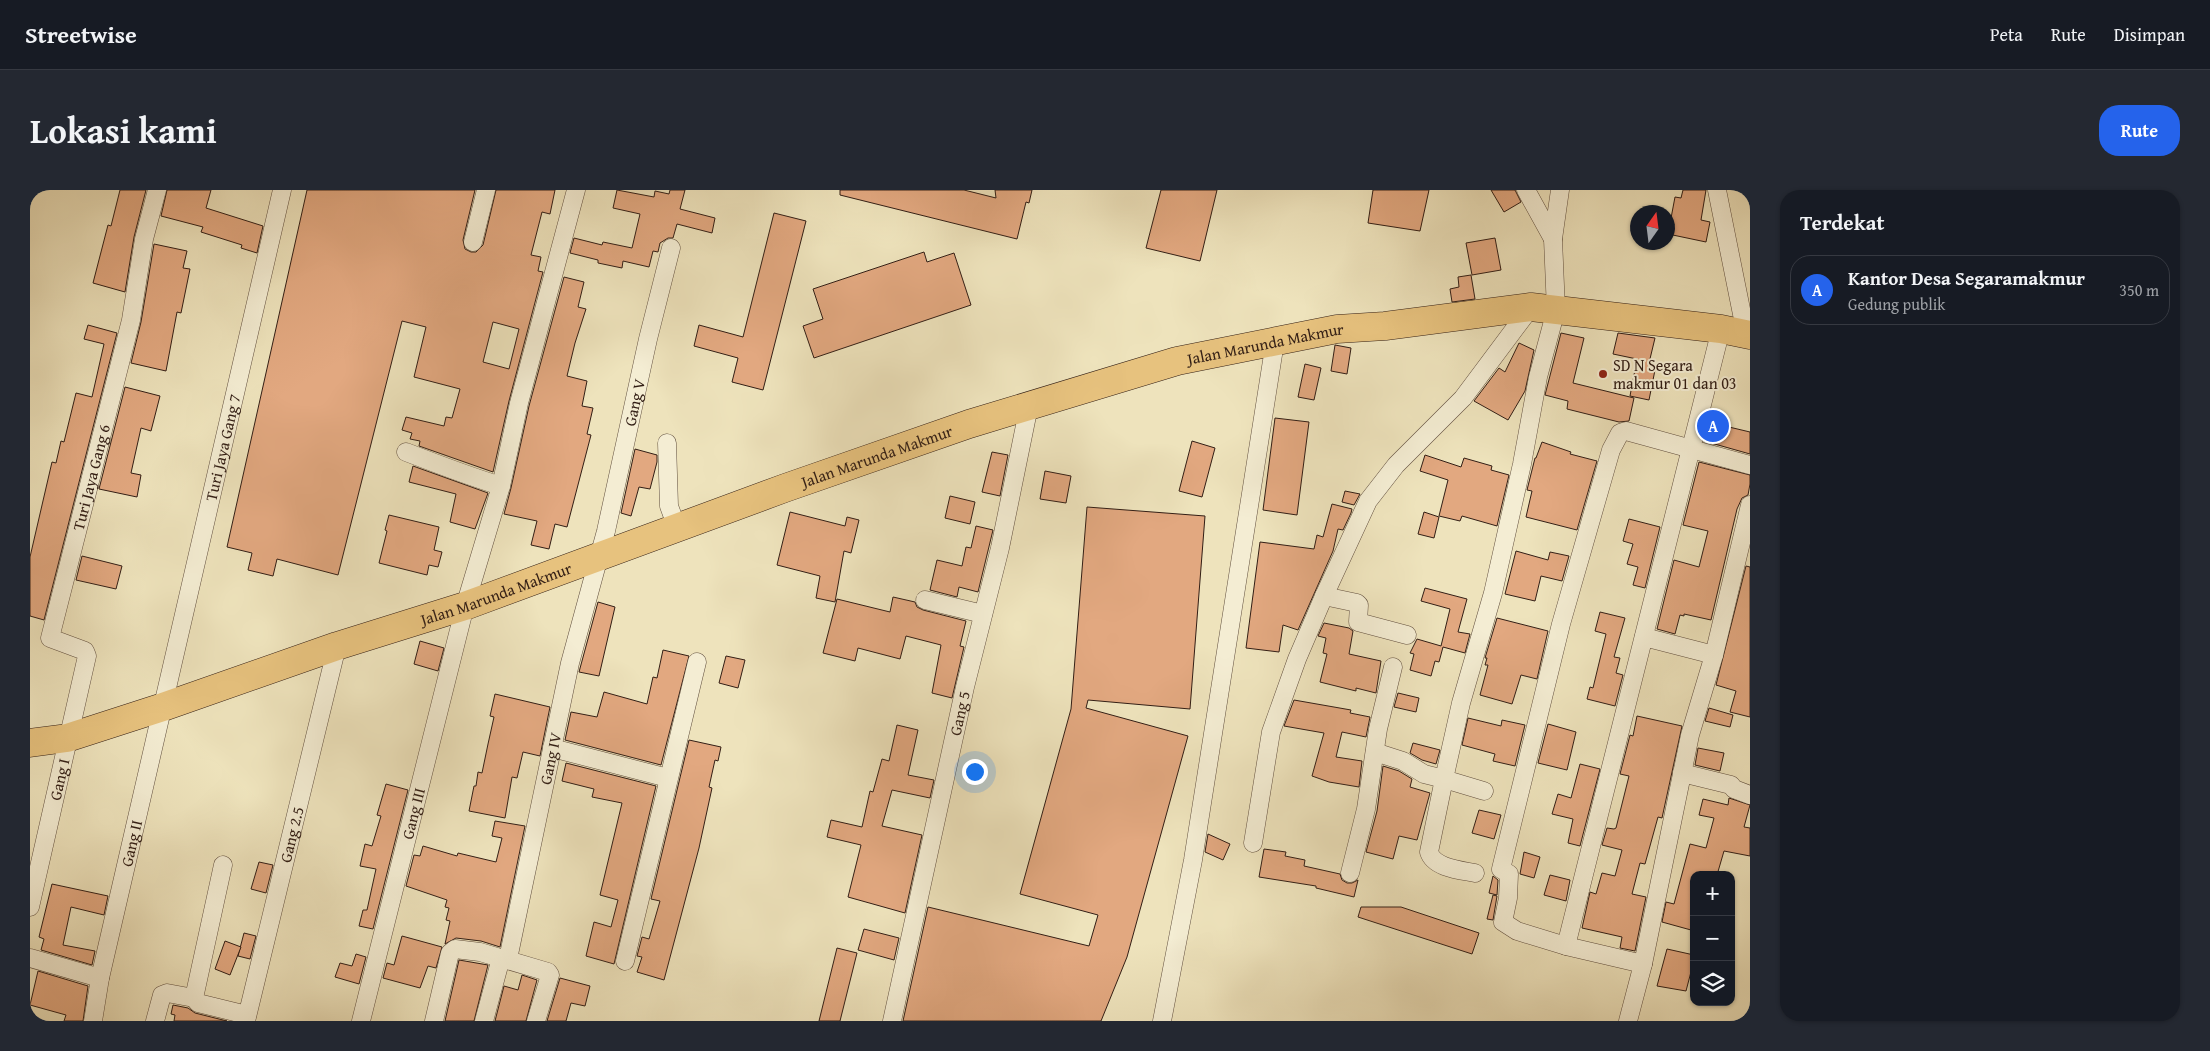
<!DOCTYPE html>
<html lang="id">
<head>
<meta charset="utf-8">
<style>
  :root { --surface:#171b24; --page:#242831; --text:#f1f3f6; --muted:#9ea1a6; --line:#363941; --accent:#2563eb }
  body { margin:0; font-family:"Gentium Book Plus",serif; background:var(--page); color:var(--text) }
  .controls { position:absolute; right:15px; bottom:15px; display:grid; overflow:hidden; border-radius:10px; box-shadow:0 1px 4px #0004 }
  .controls button { width:45px; height:45px; display:grid; place-items:center; padding:0; border:0; border-bottom:1px solid var(--line); background:var(--surface); color:var(--text); font:25px sans-serif }
  .compass { position:absolute; left:1600px; top:15px; width:45px; height:45px; border-radius:50%; background:var(--surface); box-shadow:0 1px 4px #0004; rotate:14deg }
  .you { position:absolute; left:944px; top:581px; width:18px; height:18px; margin:-12px; border:4px solid #fff; border-radius:50%; background:#1a73e8; box-shadow:0 0 0 8px #1a73e833 }
  .badge { display:grid; place-items:center; width:32px; height:32px; border-radius:50%; background:var(--accent); color:#fff; font-size:16px; font-weight:700 }
  .pin { position:absolute; translate:-50% -50%; border:2px solid #fff; box-shadow:0 1px 5px #0006 }
  .list { margin:0; padding:0; list-style:none }
  h2 { display:flex; justify-content:space-between; align-items:center; height:65px; margin:0; padding:0 20px; font-size:21px }
  h2 small { font-size:16px; font-weight:400; color:var(--muted) }
  .list li { display:grid; grid-template-columns:32px 1fr auto; gap:15px; align-items:center; box-sizing:border-box; height:70px; margin:0 10px 10px; padding:0 10px; border:1px solid var(--line); border-radius:20px }
  .list b { display:block; font-size:19px; white-space:nowrap }
  .list p { margin:0; font-size:16px; white-space:nowrap; color:var(--muted) }
  .list em { font-size:16px; font-style:normal; color:var(--muted) }
  .icon { flex:none; width:28px; height:28px; fill:none; stroke:currentColor; stroke-width:2; stroke-linecap:round; stroke-linejoin:round }
  .map { position:relative; flex:none; width:1720px; height:831px; overflow:hidden; border-radius:20px }
  header { display:flex; align-items:center; gap:30px; box-sizing:border-box; height:70px; padding:0 25px; background:var(--surface); border-bottom:1px solid var(--line) }
  header strong { font-size:24px }
  nav { display:flex; gap:28px; margin-inline-start:auto; font-size:18px }
  .intro { display:flex; align-items:center; justify-content:space-between; box-sizing:border-box; height:120px; padding:0 30px }
  h1 { margin:0; font-size:35px }
  .button { padding:12px 22px; border-radius:20px; background:var(--accent); color:#fff; font-size:18px; font-weight:700 }
  main { display:flex; gap:30px; padding:0 30px }
  aside { flex:1; background:var(--surface); border-radius:20px; box-shadow:0 1px 4px #0004 }
  .map>svg:first-child { display:block }
</style>
</head>
<body>
<header>
<strong>Streetwise</strong>
<nav><a>Peta</a><a>Rute</a><a>Disimpan</a></nav>
</header>
<div class="intro"><h1>Lokasi kami</h1><a class="button">Rute</a></div>
<main>
<div class="map">
<svg width="1720" height="831" viewBox="0 0 1720 831">
  <rect width="100%" height="100%" fill="#eee3bc"/>
  <filter id="stains"><feTurbulence type="fractalNoise" baseFrequency=".004" numOctaves="4"/><feColorMatrix values="0 0 0 0 .2 0 0 0 0 .09 0 0 0 0 .02 0 0 0 .5 -.17"/></filter>
  <radialGradient id="worn" r=".72"><stop offset=".6" stop-color="#630" stop-opacity="0"/><stop offset="1" stop-color="#630" stop-opacity=".3"/></radialGradient>
  <!-- building -->
  <g fill="#e2a880" stroke="#321e15" fill-rule="evenodd">
    <path d="M90 0H116L104 47 95 102 63 93 78 35 81 36Z"/>
    <path d="M137 0H181L176 18 233 36 227 63 211 58 212 55 171 42 173 37 131 26Z"/>
    <path d="M277 0H445L433 50 435 59 441 62H446L453 55 466 0H525L520 24 512 22 501 65 511 67 508 81 513 82 479 211 463 282 389 256 390 251 380 249 382 243 372 240 376 227 414 236 416 227 422 228 430 199 384 187 396 137 372 131 308 385 247 369 243 386 218 380 222 363 197 357ZM463 132 489 139 479 179 453 172Z"/>
    <path d="M587 0 624 7 625 1 639 4 640 0H655L650 19 685 28 682 43 647 34 643 48H638L630 53 628 62 623 61 619 77 593 71 592 78 568 73V70L540 63 544 48 572 55 573 52 602 58 610 24 583 18Z"/>
    <path d="M810 0H934L966 8 965 0H1002L999 13 996 12 987 49 810 5Z"/>
    <path d="M1131 0H1187L1170 71 1116 58Z"/>
    <path d="M1343 0H1399L1390 41 1338 33Z"/>
    <path d="M1461 0H1485L1491 12 1474 22Z"/>
    <path d="M1653 0H1676L1671 30 1680 32 1676 52 1638 44 1645 7 1651 8Z"/>
    <path d="M744 23 776 31 733 200 702 192 708 168 664 156 669 135 713 147Z"/>
    <path d="M1465 48 1471 80 1442 85 1436 53Z"/>
    <path d="M124 54 157 61 153 78 160 79 151 123 147 122 136 181 101 173 111 132Z"/>
    <path d="M894 62 897 72 924 63 941 115 784 168 773 136 793 129 783 99Z"/>
    <path d="M1441 85 1445 109 1422 112 1420 99 1429 97 1428 87Z"/>
    <path d="M534 87 554 92 548 117 556 119 545 153 537 186 557 191 552 216 563 218 557 244 561 245 537 337 525 334 519 359 501 355 507 331 474 324 481 298 499 216Z"/>
    <path d="M58 135 87 143 14 430 0 426V367L22 272 26 273 31 251 34 252 46 203 62 207 74 154 54 149Z"/>
    <path d="M1531 143 1554 148 1543 193 1604 208 1599 231 1589 232 1537 219 1538 211 1515 205Z"/>
    <path d="M1588 143 1625 148 1619 173 1626 175 1619 210 1600 206 1607 169 1583 164Z"/>
    <path d="M1489 153 1504 160 1495 201 1478 230 1444 211 1469 178 1475 182Z"/>
    <path d="M1305 155 1321 158 1317 184 1301 181Z"/>
    <path d="M1275 174 1291 178 1284 210 1268 207Z"/>
    <path d="M95 197 130 206 121 241 111 238 101 283 111 285 107 307 69 299Z"/>
    <path d="M1245 228 1279 232 1267 325 1233 320Z"/>
    <path d="M1678 232 1720 242V264L1674 251Z"/>
    <path d="M1162 251 1185 258 1172 307 1149 301Z"/>
    <path d="M1512 252 1541 262 1540 264 1567 271 1547 340 1496 327 1502 301 1497 300 1505 268H1506Z"/>
    <path d="M605 259 627 265V272L620 299 609 297 601 326 591 323Z"/>
    <path d="M962 262 978 265 970 306 952 302Z"/>
    <path d="M1395 265 1431 277 1434 268 1462 276 1461 280 1479 285 1467 336 1432 326 1430 331 1409 326 1418 290 1390 281Z"/>
    <path d="M1669 272 1720 285V294L1718 305 1712 308 1707 319 1681 430 1654 424V426L1650 425 1645 444 1627 439 1644 370 1669 377 1678 341 1653 335Z"/>
    <path d="M383 276 458 303 445 339 420 332 426 304 379 292Z"/>
    <path d="M1015 281 1041 286 1036 313 1010 309Z"/>
    <path d="M1315 301 1330 304 1324 315 1312 312Z"/>
    <path d="M920 306 945 312 940 334 915 328Z"/>
    <path d="M1302 314 1322 319 1321 323 1313 340 1308 339 1303 361 1268 440 1253 435 1249 462 1216 458 1230 352 1284 359 1287 345 1293 347Z"/>
    <path d="M1057 317 1175 326 1160 519 1058 510 1056 518 1158 546 1097 767 1071 831H873L898 717 1059 756 1068 725 990 704 1041 519Z"/>
    <path d="M760 322 815 336 817 327 829 330 821 363 814 361 805 412 786 408 790 386 747 375Z"/>
    <path d="M1394 322 1409 327 1404 348 1388 344Z"/>
    <path d="M359 325 409 337 404 360 412 362 408 377 399 375 397 385 349 373 357 341 355 340Z"/>
    <path d="M1599 329 1630 337 1615 398 1603 395 1608 377 1597 374 1603 354 1593 351Z"/>
    <path d="M946 336 963 340 948 402 929 397 927 407 900 400 907 370 932 376 936 357 941 358Z"/>
    <path d="M1486 361 1518 370 1520 362 1539 366 1532 391 1511 386 1505 411 1475 404Z"/>
    <path d="M52 366 92 376 86 399 46 390Z"/>
    <path d="M1716 376 1720 377V527L1700 522 1706 501 1686 495Z"/>
    <path d="M1395 398 1437 409 1428 442 1440 444 1435 463 1413 457 1409 472 1405 471 1401 486 1380 480 1384 464 1380 463 1387 449 1411 456 1420 419 1391 411Z"/>
    <path d="M863 407 885 412 887 417 893 420 936 431 930 456 934 457 922 508 902 503 911 455 876 446 870 469 828 458 825 471 793 463 807 409 860 422Z"/>
    <path d="M568 412 585 417 569 486 549 482Z"/>
    <path d="M1570 422 1595 428 1584 467 1590 468 1586 483 1593 485 1585 516 1557 509 1560 497 1563 498 1576 444 1565 441Z"/>
    <path d="M1467 428 1518 441 1507 489 1491 485 1482 514 1450 505 1458 475H1455L1457 468H1455Z"/>
    <path d="M1294 433 1319 438 1323 441 1319 464 1351 471 1346 503 1326 498V501L1290 492 1297 464 1293 463 1296 448 1288 446Z"/>
    <path d="M390 451 414 458 408 481 384 474Z"/>
    <path d="M633 460 659 466 631 575 535 550 541 522 567 527 574 502 617 514 623 487 627 488Z"/>
    <path d="M696 466 715 470 708 498 689 493Z"/>
    <path d="M1368 503 1389 508 1386 522 1364 517Z"/>
    <path d="M465 504 520 517 510 566 493 562 487 588 482 587 475 628 439 621 444 596H446L448 582 452 583 458 554 464 527 460 526Z"/>
    <path d="M1264 510 1321 520 1320 523 1340 527 1336 547 1312 542 1306 567 1332 571 1329 597 1299 592 1282 586 1294 543 1254 536Z"/>
    <path d="M1679 518 1703 525 1700 537 1675 531Z"/>
    <path d="M1607 526 1652 536 1632 628 1628 627 1615 674 1610 673 1602 704 1616 707 1605 761 1590 758 1592 747 1552 738 1560 702 1566 704 1572 683 1585 686 1592 660 1572 655 1577 638 1584 639 1586 638 1599 586 1590 584 1600 545 1603 546Z"/>
    <path d="M1438 528 1471 536 1472 530 1495 535 1485 576 1463 571 1465 564 1432 555Z"/>
    <path d="M1518 534 1546 542 1537 580 1508 573Z"/>
    <path d="M867 535 888 540 878 585 904 590 900 608 862 600 852 636 892 645 875 723 818 707 831 655 797 647 801 630 832 637 840 601 843 602 852 569 859 571Z"/>
    <path d="M659 550 691 557 688 571 685 570 679 597 682 598 669 658 634 790 607 782 612 767 607 766 612 747 619 749 630 711 621 709Z"/>
    <path d="M1383 553 1410 560 1406 574 1392 570 1380 563Z"/>
    <path d="M1668 558 1694 563 1690 581 1665 575Z"/>
    <path d="M536 573 626 596 584 774 556 766 564 732 581 737 588 710 570 705 592 613 562 607 564 599 532 591Z"/>
    <path d="M1550 574 1570 579 1550 656 1538 653 1543 629 1522 624 1528 604 1541 608Z"/>
    <path d="M1353 576 1369 581 1382 589 1380 597 1400 603 1387 650 1369 646 1363 669 1336 662 1347 621Z"/>
    <path d="M356 594 378 600 343 739 329 736 333 720H337L346 679 330 676 335 654 342 656 351 626 347 625Z"/>
    <path d="M1699 608 1720 615 1714 637 1720 638V666L1694 661 1687 685H1664V729L1661 740 1632 732 1636 712 1644 714 1660 654 1676 658 1684 628 1669 625 1673 609 1698 615Z"/>
    <path d="M1449 620 1471 625 1464 649 1442 643Z"/>
    <path d="M465 631 495 636 470 757 451 751 426 748 415 754 420 731 416 730 419 718 415 717 417 710 376 696 384 665 390 666 393 656 427 666 428 663 466 672 472 648 462 646Z"/>
    <path d="M1178 644 1200 654 1193 670 1175 662Z"/>
    <path d="M1234 659 1256 662 1255 666 1275 670 1274 676 1310 684 1312 690 1317 693H1322L1328 690 1324 707 1286 698V696L1229 687Z"/>
    <path d="M1494 662 1510 667 1504 688 1490 684Z"/>
    <path d="M229 672 243 675 236 703 221 699Z"/>
    <path d="M1520 685 1540 690 1536 711 1514 705Z"/>
    <path d="M1463 686 1468 690 1467 705 1459 703Z"/>
    <path d="M22 694 78 706 74 725 41 717 33 755 65 761 62 775 11 760 14 749 9 747Z"/>
    <path d="M1463 705 1467 706 1463 730 1457 729Z"/>
    <path d="M1331 717H1371L1449 743 1442 764 1328 727Z"/>
    <path d="M834 739 869 748 864 770 828 760Z"/>
    <path d="M214 743 226 746 220 769 208 766Z"/>
    <path d="M372 746 412 757 406 778 398 776 390 798 353 788 357 773 364 775Z"/>
    <path d="M195 751 211 757 200 785 185 779Z"/>
    <path d="M807 758 827 763 810 831H789Z"/>
    <path d="M1637 759 1664 765V778H1662L1656 801 1627 796Z"/>
    <path d="M326 764 336 767 329 794 305 787 310 773 322 776Z"/>
    <path d="M429 770 458 775 444 831H415Z"/>
    <path d="M8 781 58 796 53 831H34L36 825 0 815Z"/>
    <path d="M492 785 507 790 496 831H465L474 796 488 800Z"/>
    <path d="M530 788 560 796 555 816 541 813 536 831H517Z"/>
    <path d="M143 815 158 818 165 823 197 831H144L145 825 141 824Z"/>
  </g>
  <g fill="none" stroke-linecap="round" stroke-linejoin="round">
    <!-- street casing -->
    <g stroke="#614f3f" stroke-width="19">
      <g id="street">
        <path d="M1496 0 1523 49"/>
        <path d="M1687 0 1716 144"/>
        <path d="M443 52 456 0"/>
        <path d="M637 253 639 316 647 338"/>
        <path d="M376 262C407 274 438 286 471 296"/>
        <path d="M1294 406 1327 413 1329 415 1328 432 1377 445"/>
        <path d="M895 410 953 424"/>
        <path d="M1614 447 1684 465"/>
        <path d="M522 558 638 588"/>
        <path d="M1345 562 1373 571 1394 584 1414 589 1399 662C1404 678 1430 680 1445 683"/>
        <path d="M1652 583 1701 595 1704 599 1720 605"/>
        <path d="M1454 601 1414 589 1431 513 1463 403 1492 274 1508 187 1526 120 1523 49 1530 0"/>
        <path d="M1223 653 1241 542 1267 469 1294 406 1338 311 1366 275 1433 208 1501 117"/>
        <path d="M193 675 164 808 168 813 217 825"/>
        <path d="M1320 683 1336 619 1348 539 1363 477"/>
        <path id="s1" d="M0 717 57 466 55 461 20 448 101 130 114 49 127 0"/>
        <path d="M1536 756 1487 741 1473 732 1478 708 1479 684 1471 679 1531 434 1581 260 1590 243 1596 241 1720 275"/>
        <path d="M0 768 70 788"/>
        <path id="s2" d="M478 769 540 473 576 341 618 149 641 58"/>
        <path d="M595 771 667 472"/>
        <path d="M1613 774 1660 545 1684 465 1720 315"/>
        <path id="s3" d="M63 831 70 788 252 0"/>
        <path d="M125 831 132 805 137 803 164 808"/>
        <path id="s4" d="M216 831 307 456"/>
        <path id="s5" d="M331 831 435 416 471 296 489 213 546 0"/>
        <path d="M404 831 420 763 425 759 450 762 518 782 520 785 506 831"/>
        <path d="M454 831 471 768"/>
        <path id="s6" d="M862 831 935 497 970 358 999 216"/>
        <path d="M1132 831 1163 670 1245 152"/>
        <path d="M1598 831 1613 774 1536 756 1691 139"/>
      </g>
    </g>
    <!-- primary casing -->
    <g stroke="#321e15" stroke-width="29">
      <g id="primary">
        <path id="s7" d="M0 553 37 548 133 517 307 456 435 416 755 298 939 234 1147 171 1307 139 1355 136 1501 117 1691 139 1720 145"/>
      </g>
    </g>
    <!-- street -->
    <use href="#street" stroke="#f4edd3" stroke-width="18"/>
    <!-- primary -->
    <use href="#primary" stroke="#e7c27e" stroke-width="28"/>
  </g>
  <!-- markers -->
  <circle fill="#8f2418" stroke="#f4edd3" stroke-width="2" cx="1573" cy="184" r="5"/>
  <g text-anchor="middle" stroke-width="4" stroke-linejoin="round" paint-order="stroke">
    <!-- street labels -->
    <g font-size="16" fill="#321e15" stroke="#f4edd3">
      <text dy="6" stroke="none"><textPath href="#s7" startOffset="1300">Jalan Marunda Makmur</textPath></text>
      <text dy="6" stroke="none"><textPath href="#s2" startOffset="571">Gang V</textPath></text>
      <text dy="6" stroke="none"><textPath href="#s3" startOffset="588">Turi Jaya Gang 7</textPath></text>
      <text dy="6" stroke="none"><textPath href="#s7" startOffset="895">Jalan Marunda Makmur</textPath></text>
      <text dy="6" stroke="none"><textPath href="#s1" startOffset="466">Turi Jaya Gang 6</textPath></text>
      <text dy="6" stroke="none"><textPath href="#s7" startOffset="490">Jalan Marunda Makmur</textPath></text>
      <text dy="6" stroke="none"><textPath href="#s6" startOffset="315">Gang 5</textPath></text>
      <text dy="6" stroke="none"><textPath href="#s2" startOffset="205">Gang IV</textPath></text>
      <text dy="6" stroke="none"><textPath href="#s1" startOffset="131">Gang I</textPath></text>
      <text dy="6" stroke="none"><textPath href="#s5" startOffset="214">Gang III</textPath></text>
      <text dy="6" stroke="none"><textPath href="#s4" startOffset="192">Gang 2.5</textPath></text>
      <text dy="6" stroke="none"><textPath href="#s3" startOffset="182">Gang II</textPath></text>
    </g>
    <!-- poi labels -->
    <g font-size="16" fill="#321e15" stroke="#f4edd3" text-anchor="start">
      <text x="1583" y="181">SD N Segara<tspan x="1583" dy="18">makmur 01 dan 03</tspan></text>
    </g>
  </g>
  <rect width="100%" height="100%" filter="url(#stains)"/>
  <rect width="100%" height="100%" fill="url(#worn)"/>
</svg>
<div class="controls">
<button>+</button>
<button>−</button>
<button><svg class="icon" aria-label="layers" viewBox="0 0 24 24"><path d="M12 4l9 5-9 5-9-5zM3 14l9 5 9-5"/></svg></button>
</div>
<svg class="compass" viewBox="-18 -18 36 36"><path d="M0-13l5 13h-10z" fill="#e53935"/><path d="M0 13l5-13h-10z" fill="#9ea1a6"/></svg>
<div class="you"></div>
<div class="pin badge" style="left:1683px;top:236px">A</div>
</div>
<aside>
<h2>Terdekat<small></small></h2>
<ul class="list">
<li><span class="badge">A</span><div><b>Kantor Desa Segaramakmur</b><p>Gedung publik</p></div><em>350 m</em></li>
</ul>
</aside>
</main>
</body>
</html>
